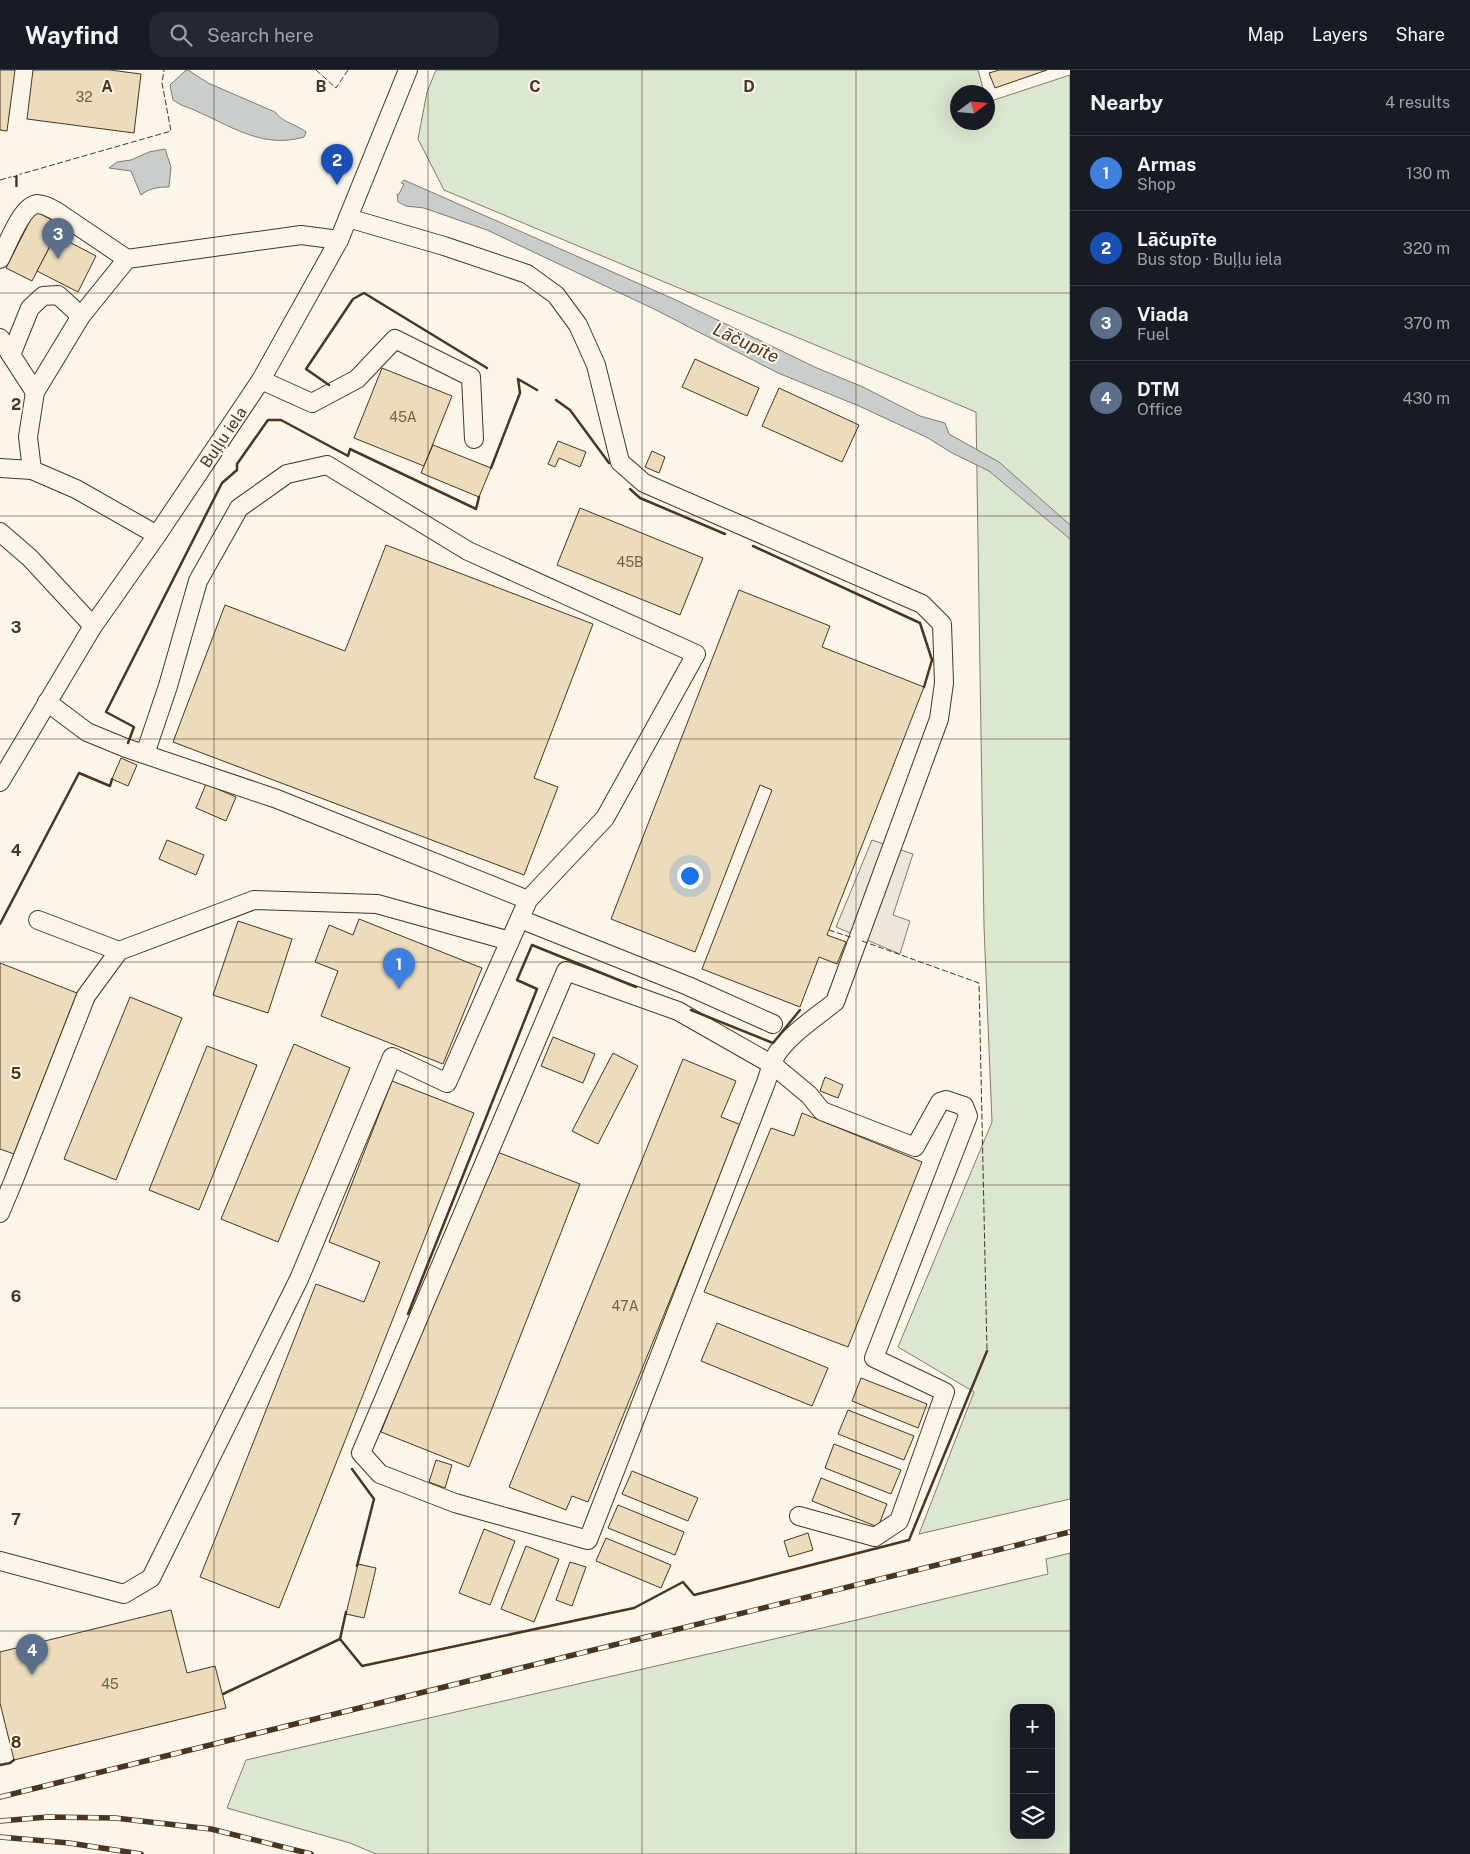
<!DOCTYPE html>
<html lang="en">
<head>
<meta charset="utf-8">
<style>
  :root { --surface:#171b24; --page:#242831; --text:#f1f3f6; --muted:#9ea1a6; --line:#363941; --accent:#2563eb }
  body { margin:0; font-family:"Public Sans",sans-serif; background:var(--page); color:var(--text) }
  .controls { position:absolute; right:15px; bottom:15px; display:grid; overflow:hidden; border-radius:10px; box-shadow:0 5px 20px #0002 }
  .controls button { width:45px; height:45px; display:grid; place-items:center; padding:0; border:0; border-bottom:1px solid var(--line); background:var(--surface); color:var(--text); font:25px sans-serif }
  .compass { position:absolute; left:950px; top:15px; width:45px; height:45px; border-radius:50%; background:var(--surface); box-shadow:0 5px 20px #0002; rotate:74deg }
  .you { position:absolute; left:689px; top:805px; width:18px; height:18px; margin:-12px; border:4px solid #fff; border-radius:50%; background:#1a73e8; box-shadow:0 0 0 8px #1a73e833 }
  .badge { display:grid; place-items:center; width:32px; height:32px; border-radius:50%; background:var(--accent); color:#fff; font-size:16px; font-weight:700 }
  .pin { position:absolute; translate:-50% -41px; filter:drop-shadow(0 1px 2px #0008) }
  .pin::after { content:''; position:absolute; top:26px; width:18px; height:15px; background:inherit; clip-path:polygon(0 0,100% 0,50% 100%) }
  .list { margin:0; padding:0; list-style:none }
  h2 { display:flex; justify-content:space-between; align-items:center; height:65px; margin:0; padding:0 20px; font-size:21px }
  h2 small { font-size:16px; font-weight:400; color:var(--muted) }
  .list li { display:grid; grid-template-columns:32px 1fr auto; gap:15px; align-items:center; box-sizing:border-box; height:75px; padding:0 20px; border-top:1px solid var(--line) }
  .list b { display:block; font-size:19px; white-space:nowrap }
  .list p { margin:0; font-size:16px; white-space:nowrap; color:var(--muted) }
  .list em { font-size:16px; font-style:normal; color:var(--muted) }
  .icon { flex:none; width:28px; height:28px; fill:none; stroke:currentColor; stroke-width:2; stroke-linecap:round; stroke-linejoin:round }
  .map { position:relative; flex:none; width:1070px; height:1784px; overflow:hidden }
  header { display:flex; align-items:center; gap:30px; box-sizing:border-box; height:70px; padding:0 25px; background:var(--surface); border-bottom:1px solid var(--line) }
  header strong { font-size:24px }
  nav { display:flex; gap:28px; margin-inline-start:auto; font-size:18px }
  .search { width:350px; height:45px; background:var(--page); display:flex; align-items:center; gap:12px; box-sizing:border-box; padding:0 18px; border-radius:15px; color:var(--muted); font-size:19px }
  main { display:flex }
  aside { flex:1; background:var(--surface) }
  .map>svg:first-child { display:block }
</style>
</head>
<body>
<header>
<strong>Wayfind</strong>
<div class="search"><svg class="icon" aria-label="search" viewBox="0 0 24 24"><circle cx="10" cy="10" r="6"/><path d="M15 15l6 6"/></svg>Search here</div>
<nav><a>Map</a><a>Layers</a><a>Share</a></nav>
</header>
<main>
<div class="map">
<svg width="1070" height="1784" viewBox="0 0 1070 1784">
  <rect width="100%" height="100%" fill="#fbf6e9"/>
  <!-- green -->
  <g fill="#dce7d0" stroke="#887966" fill-rule="evenodd">
    <path d="M436 0H978L984 22H958V52H988V32L1070 5V1429L919 1464 974 1322 898 1277 992 1052 984 856 976 342 444 120 418 69 427 22Z"/>
    <path d="M1070 1483V1784H376L350 1773 227 1738 246 1690 848 1552 1048 1504 1046 1489ZM1014 1638H1051V1765H1014Z"/>
  </g>
  <!-- parking -->
  <path fill="#ede7d9" stroke="#887966" d="M872 770 913 784 893 845 910 851 900 884 836 857Z"/>
  <!-- water -->
  <g fill="#c9cecd" stroke="#887966">
    <path d="M186 0H188L208 13 275 42C283 53 296 54 306 62L304 67C258 81 222 49 181 35L173 30 170 15Z"/>
    <path d="M165 79 171 97 169 117C159 117 149 118 141 125L131 101 109 98 117 92 131 90 149 82Z"/>
    <path d="M404 110 676 230 817 298 863 317 920 346 945 353 949 364 999 392 1070 455V469L989 401 952 383 928 368 859 336 778 303 656 240 487 160 424 138 406 136 398 132 397 124H399L404 114 401 113Z"/>
  </g>
  <!-- building -->
  <g fill="#ecdcbc" stroke="#4a3520">
    <path d="M0 0H15L7 61 0 60Z"/>
    <path d="M33 0H110L141 4 134 63 27 49Z"/>
    <path d="M999 0H1047L995 18 989 3Z"/>
    <path d="M35 141 61 155 32 211 6 198Z"/>
    <path d="M56 165 96 186 78 222 37 201Z"/>
    <path d="M695 289 759 318 747 346 682 317Z"/>
    <path d="M382 298 452 326 424 396 354 368Z"/>
    <path d="M779 318 859 355 842 392 762 356Z"/>
    <path d="M558 371 586 382 580 397 559 388 555 397 548 394Z"/>
    <path d="M433 375 491 398 479 427 421 403Z"/>
    <path d="M652 381 665 387 659 403 645 397Z"/>
    <path d="M580 438 703 488 680 545 557 495Z"/>
    <path d="M386 475 593 554 534 708 558 717 524 805 173 672 225 535 345 581Z"/>
    <path d="M739 520 830 556 822 577 924 617 827 865 846 872 837 894 819 887 800 937 702 899 772 720 760 715 695 882 611 849Z"/>
    <path d="M121 688 137 695 128 716 112 709Z"/>
    <path d="M206 714 236 727 226 751 196 738Z"/>
    <path d="M167 770 204 785 196 805 159 789Z"/>
    <path d="M359 849 482 898 443 994 321 946 338 901 315 892 329 855 353 865Z"/>
    <path d="M238 851 292 869 268 943 213 925Z"/>
    <path d="M0 893 77 923 14 1084 0 1079Z"/>
    <path d="M130 927 182 948 116 1110 64 1089Z"/>
    <path d="M553 967 595 984 583 1013 541 996Z"/>
    <path d="M294 974 350 998 278 1172 221 1149Z"/>
    <path d="M207 976 257 995 199 1140 149 1120Z"/>
    <path d="M613 983 638 996 598 1074 572 1061Z"/>
    <path d="M683 989 736 1011 721 1047 741 1055 588 1432 572 1426 566 1440 509 1417Z"/>
    <path d="M825 1007 843 1015 838 1028 820 1021Z"/>
    <path d="M392 1011 474 1043 279 1538 200 1507 316 1214 364 1232 380 1192 329 1172Z"/>
    <path d="M802 1043 922 1092 848 1277 704 1222 771 1058 794 1066Z"/>
    <path d="M492 1080 580 1114 469 1397 381 1362Z"/>
    <path d="M717 1253 828 1298 812 1336 701 1291Z"/>
    <path d="M861 1308 927 1334 918 1358 852 1331Z"/>
    <path d="M848 1340 914 1366 904 1390 838 1364Z"/>
    <path d="M834 1374 901 1400 891 1424 825 1398Z"/>
    <path d="M436 1390 452 1395 445 1418 429 1412Z"/>
    <path d="M632 1401 698 1428 688 1451 622 1424Z"/>
    <path d="M821 1408 887 1434 878 1457 812 1431Z"/>
    <path d="M618 1435 684 1462 675 1485 608 1458Z"/>
    <path d="M484 1459 515 1471 490 1535 459 1523Z"/>
    <path d="M808 1463 813 1480 789 1487 784 1471Z"/>
    <path d="M606 1468 671 1495 661 1518 596 1491Z"/>
    <path d="M526 1476 559 1489 534 1552 501 1539Z"/>
    <path d="M570 1492 586 1497 572 1536 556 1530Z"/>
    <path d="M358 1494 376 1498 364 1548 346 1544Z"/>
    <path d="M171 1540 187 1603 215 1596 226 1638 14 1690 0 1633V1582Z"/>
  </g>
  <g fill="none" stroke-linecap="round" stroke-linejoin="round">
    <!-- minor casing -->
    <g stroke="#4a3520" stroke-width="20">
      <g id="minor">
        <path d="M348 148 444 176 527 204 556 225 578 255 596 295 620 392 644 413 922 534 942 554 944 613 939 649 835 932C816 947 793 962 778 982 772 990 769 1005 765 1015L588 1470 455 1433 380 1404 361 1383 566 901 678 941 773 995 809 1025 822 1041 915 1077 940 1032 946 1030 964 1036 968 1046 874 1288 945 1322 899 1451 875 1467 799 1446"/>
        <path d="M0 189C7 176 21 136 37 134 44 134 50 138 56 141L127 189"/>
        <path d="M0 268 35 322"/>
        <path d="M11 285 30 238 43 226 58 225 81 246"/>
        <path d="M261 310 312 333 357 309 395 269 471 307 474 369"/>
        <path d="M0 398 32 400"/>
        <path d="M0 462 30 488 93 556"/>
        <path d="M157 465 76 419 32 400 28 367 35 322 81 246 127 189 301 165 339 170"/>
        <path d="M145 684 168 616 198 511 239 438 287 404 327 395 468 481 696 584 605 748 528 830"/>
        <path d="M0 712 93 556 157 465 261 310 339 170 408 0"/>
        <path d="M520 849 688 916 773 954"/>
        <path d="M38 850 119 881"/>
        <path d="M0 1143 13 1112 86 926 119 881 254 830 377 834 510 871"/>
        <path d="M0 1491 124 1524 151 1508 299 1209 392 987 447 1013 528 830 277 729 126 678 87 662 47 632"/>
      </g>
    </g>
    <!-- minor -->
    <use href="#minor" stroke="#fbf6e9" stroke-width="18"/>
    <!-- rail casing -->
    <g stroke="#4a3520" stroke-width="5.5">
      <g id="rail">
        <path d="M0 1727 1070 1462"/>
        <path d="M0 1751 48 1747 115 1748 211 1759 311 1784"/>
        <path d="M0 1767 69 1773 141 1784"/>
      </g>
    </g>
    <!-- rail -->
    <use href="#rail" stroke="#fbf6e9" stroke-width="4" stroke-dasharray="11" stroke-linecap="butt"/>
    <!-- fence -->
    <g stroke="#4a3520" stroke-width="1" stroke-dasharray="6 2.5" stroke-linecap="butt">
      <path d="M316 0 336 18 348 0"/>
      <path d="M0 110 171 61 162 13 164 0"/>
      <path d="M829 860 853 868"/>
      <path d="M862 871 979 913 987 1281"/>
    </g>
    <!-- wall -->
    <g stroke="#4a3520" stroke-width="2.5">
      <path d="M329 315 306 299 353 229 364 223 487 298"/>
      <path d="M556 330 570 340 609 393"/>
      <path d="M491 398 520 323 518 309 537 320"/>
      <path d="M630 419 640 428 725 464"/>
      <path d="M753 476 920 553 932 590 924 617"/>
      <path d="M128 673 134 657 106 642 222 413 237 400V394L268 350H281L348 386 350 379 476 439 479 427"/>
      <path d="M0 854 79 703 110 716 112 709"/>
      <path d="M691 940 773 973 800 940"/>
      <path d="M408 1244 537 919 517 910 532 875 636 917"/>
      <path d="M352 1399 374 1429 357 1496"/>
      <path d="M340 1569 346 1542"/>
      <path d="M223 1624 340 1569 362 1596 634 1538 683 1512 694 1525 909 1470 987 1281"/>
      <path d="M0 1695 10 1693 14 1690"/>
    </g>
  </g>
  <!-- grid -->
  <path fill="none" stroke="#4a3520" stroke-width="1" stroke-opacity="0.55" d="M214 0V1784M428 0V1784M642 0V1784M856 0V1784M0 223H1070M0 446H1070M0 669H1070M0 892H1070M0 1115H1070M0 1338H1070M0 1561H1070"/>
  <g text-anchor="middle" stroke-width="4" stroke-linejoin="round" paint-order="stroke">
    <!-- number labels -->
    <g font-size="14" fill="#725f47">
      <text x="84" y="32">32</text>
      <text x="403" y="352">45A</text>
      <text x="630" y="497">45B</text>
      <text x="625" y="1241">47A</text>
      <text x="110" y="1619">45</text>
    </g>
    <!-- street labels -->
    <g font-size="16" fill="#4a3520" stroke="#fbf6e9">
      <text transform="translate(223 367) rotate(-56)" y="6">Buļļu iela</text>
    </g>
    <!-- water labels -->
    <g font-size="18" font-style="italic" fill="#4a3520" stroke="#fbf6e9">
      <text transform="translate(746 273) rotate(25)" y="6">Lāčupīte</text>
    </g>
  </g>
  <g font-size="16" text-anchor="middle" font-weight="bold" fill="#4a3520" stroke="#fbf6e9" stroke-width="4" stroke-linejoin="round" paint-order="stroke">
    <text x="107" y="22">A</text>
    <text x="321" y="22">B</text>
    <text x="535" y="22">C</text>
    <text x="749" y="22">D</text>
    <text x="16" y="117">1</text>
    <text x="16" y="340">2</text>
    <text x="16" y="563">3</text>
    <text x="16" y="786">4</text>
    <text x="16" y="1009">5</text>
    <text x="16" y="1232">6</text>
    <text x="16" y="1455">7</text>
    <text x="16" y="1678">8</text>
  </g>
</svg>
<div class="controls">
<button>+</button>
<button>−</button>
<button><svg class="icon" aria-label="layers" viewBox="0 0 24 24"><path d="M12 4l9 5-9 5-9-5zM3 14l9 5 9-5"/></svg></button>
</div>
<svg class="compass" viewBox="-18 -18 36 36"><path d="M0-13l5 13h-10z" fill="#e53935"/><path d="M0 13l5-13h-10z" fill="#9ea1a6"/></svg>
<div class="you"></div>
<div class="pin badge" style="left:399px;top:919px;background:#3f7fe0">1</div>
<div class="pin badge" style="left:337px;top:115px;background:#1a4fb4">2</div>
<div class="pin badge" style="left:58px;top:189px;background:#5c6f8a">3</div>
<div class="pin badge" style="left:32px;top:1605px;background:#5c6f8a">4</div>
</div>
<aside>
<h2>Nearby<small>4 results</small></h2>
<ul class="list">
<li><span class="badge" style="background:#3f7fe0">1</span><div><b>Armas</b><p>Shop</p></div><em>130 m</em></li>
<li><span class="badge" style="background:#1a4fb4">2</span><div><b>Lāčupīte</b><p>Bus stop · Buļļu iela</p></div><em>320 m</em></li>
<li><span class="badge" style="background:#5c6f8a">3</span><div><b>Viada</b><p>Fuel</p></div><em>370 m</em></li>
<li><span class="badge" style="background:#5c6f8a">4</span><div><b>DTM</b><p>Office</p></div><em>430 m</em></li>
</ul>
</aside>
</main>
</body>
</html>
